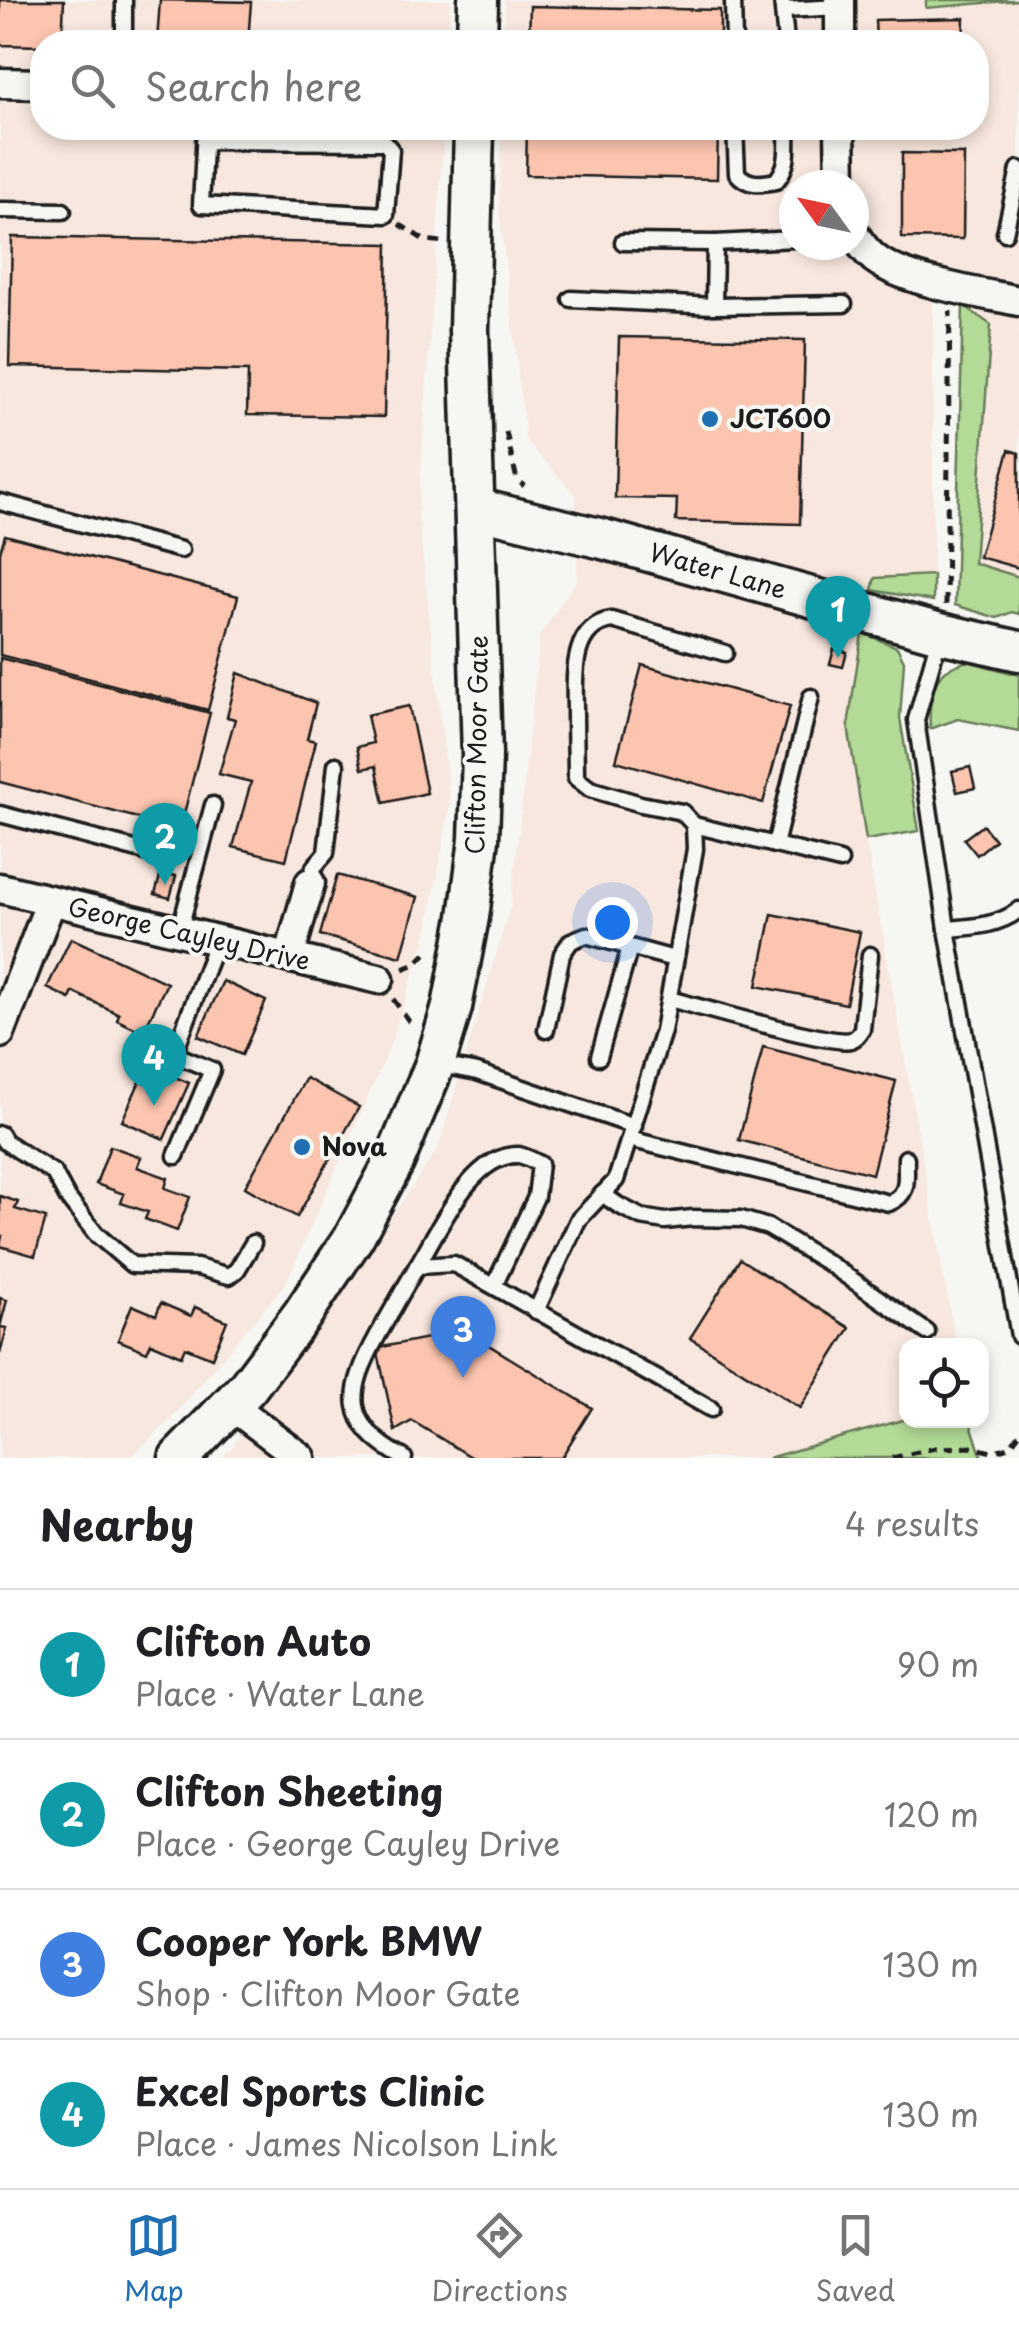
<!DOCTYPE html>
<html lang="en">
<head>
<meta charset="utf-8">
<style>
  :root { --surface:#fff; --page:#f6f6f6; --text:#202124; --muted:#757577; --line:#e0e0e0; --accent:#1f6fb2 }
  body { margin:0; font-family:"Playpen Sans",sans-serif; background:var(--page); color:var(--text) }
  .controls { position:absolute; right:30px; bottom:30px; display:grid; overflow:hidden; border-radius:20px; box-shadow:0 5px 15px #0003 }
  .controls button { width:90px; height:90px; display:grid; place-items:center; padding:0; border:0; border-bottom:2px solid var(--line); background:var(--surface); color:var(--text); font:50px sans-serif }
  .compass { position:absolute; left:779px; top:170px; width:90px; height:90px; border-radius:50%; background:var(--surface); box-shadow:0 5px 15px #0003; rotate:303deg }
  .you { position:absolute; left:612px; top:922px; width:35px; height:35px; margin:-25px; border:8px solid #fff; border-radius:50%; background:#1a73e8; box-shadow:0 0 0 15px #1a73e833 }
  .badge { display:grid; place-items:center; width:65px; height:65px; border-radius:50%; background:var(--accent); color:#fff; font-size:32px; font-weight:700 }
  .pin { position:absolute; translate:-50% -82px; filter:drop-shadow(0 2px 5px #0008) }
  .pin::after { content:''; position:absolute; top:52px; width:35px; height:30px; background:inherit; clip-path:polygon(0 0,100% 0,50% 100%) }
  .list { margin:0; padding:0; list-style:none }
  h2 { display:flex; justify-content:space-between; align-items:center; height:130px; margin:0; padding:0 40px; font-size:42px }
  h2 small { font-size:32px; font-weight:400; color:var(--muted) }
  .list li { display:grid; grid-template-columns:65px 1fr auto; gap:30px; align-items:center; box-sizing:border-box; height:150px; padding:0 40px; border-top:2px solid var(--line) }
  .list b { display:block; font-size:38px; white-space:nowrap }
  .list p { margin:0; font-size:32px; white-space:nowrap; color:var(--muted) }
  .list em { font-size:32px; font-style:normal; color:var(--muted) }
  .icon { flex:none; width:55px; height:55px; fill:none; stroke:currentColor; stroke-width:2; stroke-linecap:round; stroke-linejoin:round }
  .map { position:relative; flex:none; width:1019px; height:1458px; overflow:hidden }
  .search { position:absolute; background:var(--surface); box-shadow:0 5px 15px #0003; left:30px; right:30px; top:30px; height:110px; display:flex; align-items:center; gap:25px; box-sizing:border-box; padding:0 35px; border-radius:40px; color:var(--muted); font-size:38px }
  .sheet { height:730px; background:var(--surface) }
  nav { display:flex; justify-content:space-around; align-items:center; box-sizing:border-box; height:140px; border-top:2px solid var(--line); background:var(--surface); font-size:28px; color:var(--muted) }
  nav a { display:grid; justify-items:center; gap:5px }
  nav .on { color:var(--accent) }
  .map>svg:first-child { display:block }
</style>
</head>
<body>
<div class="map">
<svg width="1019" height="1458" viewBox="0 0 1019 1458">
  <rect width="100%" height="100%" fill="#f6f6f2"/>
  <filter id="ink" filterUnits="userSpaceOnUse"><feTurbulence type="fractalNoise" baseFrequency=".01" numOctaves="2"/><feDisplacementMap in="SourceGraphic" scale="20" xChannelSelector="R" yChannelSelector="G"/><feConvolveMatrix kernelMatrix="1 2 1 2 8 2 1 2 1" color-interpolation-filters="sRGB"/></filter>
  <g filter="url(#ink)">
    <!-- built -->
    <g fill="#f8e7de" fill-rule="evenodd">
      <path d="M0 0H450L448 42H42V128H444L418 515 450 804 427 934 388 1051 286 1283 170 1420 130 1458H0Z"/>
      <path d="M505 0H926L927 8 1019 0V577L974 564 991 325 963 305 933 294V575L875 578 857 657 855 780 956 1345 906 1346V1419L768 1458H221L230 1450 438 1149 511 904 540 635 577 580 576 495 526 441 499 207 502 128H976V42H504ZM794 185H854V245H794Z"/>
    </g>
    <!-- green -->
    <g fill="#b3db97" stroke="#687c5a" stroke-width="2.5">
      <path d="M926 0H1019L926 8Z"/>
      <path d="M963 305 991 325 974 563 1019 577V614L1012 612 997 618 955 605Z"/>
      <path d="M933 575V601L872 590 875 578Z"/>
      <path d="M862 633 897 647 904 661 900 718 919 831 866 840 848 726Z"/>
      <path d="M967 661 1019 675V731L958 719 930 729C929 711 929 686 944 672 949 667 960 664 967 661Z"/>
      <path d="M906 1419V1420L970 1421 982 1458H768Z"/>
    </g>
    <!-- building -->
    <g fill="#fcc5af" stroke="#1c1c1c" stroke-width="2.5">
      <path d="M0 0H64L62 42H42V46L0 45Z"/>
      <path d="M160 0 251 2 248 42H157Z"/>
      <path d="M530 6 720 10V42H529Z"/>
      <path d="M964 18 963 42H876L875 20Z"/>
      <path d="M527 128H718L717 179 526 175Z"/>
      <path d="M902 153 964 154 963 239 902 238Z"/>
      <path d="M12 237 388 244 384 417 247 415 248 371 9 366Z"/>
      <path d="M619 337 805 340 800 524 676 521 677 499 615 498Z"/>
      <path d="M1009 450 1019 453V568L979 557Z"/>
      <path d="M5 535 238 596 208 710 0 655V552Z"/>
      <path d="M834 649 847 652 843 667 830 664Z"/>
      <path d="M0 658 210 713 180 829 0 782Z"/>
      <path d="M642 665 790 706 763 803 616 761Z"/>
      <path d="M238 673 316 703 307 739 316 741 286 860 233 847 251 782 219 774 235 719 227 717Z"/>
      <path d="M409 706 427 793 384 803 376 766 362 769 357 747 373 743 367 715Z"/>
      <path d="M970 767 975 788 957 792 952 771Z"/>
      <path d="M983 825 995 840 977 855 964 839Z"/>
      <path d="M161 873 176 876 170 898 155 894Z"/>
      <path d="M337 875 418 897 401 957 320 935Z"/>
      <path d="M772 914 860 932 846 1004 757 986Z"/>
      <path d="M71 938 167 983 143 1032 117 1020 119 1014 73 992 70 999 47 988Z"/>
      <path d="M223 981 266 1001 242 1055 198 1036Z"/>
      <path d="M763 1047 896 1081 872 1174 739 1140Z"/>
      <path d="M147 1065 189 1083 164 1139 122 1121Z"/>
      <path d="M306 1078 359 1107 297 1217 245 1187Z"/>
      <path d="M110 1146 141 1157 137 1167 168 1178 165 1188 190 1197 177 1231 145 1219 148 1212 121 1203 124 1194 96 1184Z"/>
      <path d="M0 1196 18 1202 15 1209 46 1218 35 1256 0 1246 2 1236H0Z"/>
      <path d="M740 1259 850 1328 800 1408 690 1338Z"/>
      <path d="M0 1298 7 1300 0 1327 7 1328 0 1354Z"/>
      <path d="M161 1303 191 1316 195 1307 227 1321 212 1358 185 1347 181 1356 151 1343 147 1352 118 1340 132 1305 156 1315Z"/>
      <path d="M441 1316 592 1408 561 1458H473L412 1421 395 1431 377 1348 428 1338Z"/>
    </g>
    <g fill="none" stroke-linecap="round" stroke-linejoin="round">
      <!-- lane casing -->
      <g stroke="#1c1c1c" stroke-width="21">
        <g id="lane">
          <path d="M733 0 734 42"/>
          <path d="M782 0 786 42"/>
          <path d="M784 10 840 7"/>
          <path d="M124 42V0"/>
          <path d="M735 128 737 173C747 186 761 184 776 181 790 165 787 148 787 128"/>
          <path d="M204 141 384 142 391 150 386 215 201 205 205 128"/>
          <path d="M0 210 63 211"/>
          <path d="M1005 233 1019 169"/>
          <path d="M623 242 715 243"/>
          <path d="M571 299 714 306 715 243 794 239"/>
          <path d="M714 306 844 304"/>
          <path d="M0 502 181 550"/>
          <path d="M940 634 916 720 947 929 1019 1336"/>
          <path d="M0 814 146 852"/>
          <path d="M694 825 840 861"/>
          <path d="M775 845 811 697"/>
          <path d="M310 883 314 867 326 853 336 765"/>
          <path d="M947 929C973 927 998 926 1019 910"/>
          <path d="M179 932 213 805"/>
          <path d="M669 999C698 1006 831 1046 851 1040 858 1037 858 1035 862 1029L870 955"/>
          <path d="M546 1030 562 954 571 941 586 935 674 959"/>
          <path d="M599 1057 630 947"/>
          <path d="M436 1064 477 1072 634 1126"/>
          <path d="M0 1134 4 1141 54 1173 67 1197 96 1234 132 1265 197 1267 229 1276 237 1270 253 1243"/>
          <path d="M629 1139 889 1203C911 1194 905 1178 906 1158"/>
          <path d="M176 1156 212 1070 174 1054 217 941"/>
          <path d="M602 1194 618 1205 641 1217 665 1221 693 1218 741 1219 768 1227 828 1263 927 1332"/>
          <path d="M494 1286 536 1197 540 1164C534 1161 525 1156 519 1155 471 1153 438 1232 417 1266L454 1264 711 1409"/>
          <path d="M536 1311 578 1220 616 1180 663 1031 695 849 694 825 682 812 641 804 590 789 576 778C576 756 575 735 575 713 575 681 569 626 612 620L725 653"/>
          <path d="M404 1458C341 1424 347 1391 378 1335 391 1312 404 1289 417 1266"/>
        </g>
      </g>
      <!-- street casing -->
      <g stroke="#1c1c1c" stroke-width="35">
        <g id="street">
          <path d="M840 0V42"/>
          <path d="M0 83 42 84"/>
          <path d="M840 128 841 185"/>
          <path d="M854 234C861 245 869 256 881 263 913 283 980 293 1019 301"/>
          <path d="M0 888 379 979"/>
          <path d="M289 958 310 883"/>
          <path d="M0 1033 51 901"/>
          <path d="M231 1405 301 1458"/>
        </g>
      </g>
      <!-- secondary casing -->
      <g stroke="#1c1c1c" stroke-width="45">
        <g id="secondary">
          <path d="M477 42 478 0"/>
          <path d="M475 508 603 539 940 633 1019 651"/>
          <path d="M179 1458 247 1388 302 1315 354 1237 394 1162 435 1064 452 1007 469 917 479 839 482 755 469 330 474 128"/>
        </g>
      </g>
      <!-- path -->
      <g stroke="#1c1c1c" stroke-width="5" stroke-dasharray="10 8" stroke-linecap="butt">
        <path d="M399 224 424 240 444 242"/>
        <path d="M506 432 517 480 524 486"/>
        <path d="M946 605 950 311"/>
        <path d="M403 969 416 964 430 949"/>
        <path d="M393 999 413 1027"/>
        <path d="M892 1458 935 1448 971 1447 992 1452 1009 1447 1019 1434"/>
      </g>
      <!-- lane -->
      <use href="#lane" stroke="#f6f6f2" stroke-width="14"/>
      <!-- street -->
      <use href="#street" stroke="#f6f6f2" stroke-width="28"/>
      <!-- secondary -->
      <use href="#secondary" stroke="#f6f6f2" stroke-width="38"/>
    </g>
  </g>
  <!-- markers -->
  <g fill="#1f6fb2" stroke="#f6f6f2" stroke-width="4">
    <circle cx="710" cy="419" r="10"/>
    <circle cx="302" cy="1147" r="10"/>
  </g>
  <g text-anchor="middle" stroke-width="8" stroke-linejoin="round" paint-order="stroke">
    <!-- poi labels -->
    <g font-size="25" font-weight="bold" fill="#1c1c1c" stroke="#f6f6f2" text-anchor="start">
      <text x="730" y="428">JCT600</text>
      <text x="322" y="1156">Nova</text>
    </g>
    <!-- street labels -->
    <g font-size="25" fill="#1c1c1c" stroke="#f6f6f2">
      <text transform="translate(718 571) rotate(16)" y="9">Water Lane</text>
      <text transform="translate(477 745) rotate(-89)" y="9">Clifton Moor Gate</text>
      <text transform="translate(189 934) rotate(13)" y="9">George Cayley Drive</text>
    </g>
  </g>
</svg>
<div class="controls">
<button><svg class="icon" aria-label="locate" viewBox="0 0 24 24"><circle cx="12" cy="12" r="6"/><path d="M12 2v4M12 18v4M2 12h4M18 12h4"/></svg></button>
</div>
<svg class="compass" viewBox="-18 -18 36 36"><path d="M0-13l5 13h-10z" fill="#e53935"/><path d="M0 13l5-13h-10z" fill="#757577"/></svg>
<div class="you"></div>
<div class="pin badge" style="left:838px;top:658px;background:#0f9aa8">1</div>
<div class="pin badge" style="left:165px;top:885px;background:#0f9aa8">2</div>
<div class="pin badge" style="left:463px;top:1378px;background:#3f7fe0">3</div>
<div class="pin badge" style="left:154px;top:1106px;background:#0f9aa8">4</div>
<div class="search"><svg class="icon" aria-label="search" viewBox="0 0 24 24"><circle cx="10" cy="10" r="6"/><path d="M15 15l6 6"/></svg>Search here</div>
</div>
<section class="sheet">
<h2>Nearby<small>4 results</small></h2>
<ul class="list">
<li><span class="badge" style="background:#0f9aa8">1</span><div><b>Clifton Auto</b><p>Place · Water Lane</p></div><em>90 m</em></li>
<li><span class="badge" style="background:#0f9aa8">2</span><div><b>Clifton Sheeting</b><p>Place · George Cayley Drive</p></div><em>120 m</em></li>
<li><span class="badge" style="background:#3f7fe0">3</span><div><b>Cooper York BMW</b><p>Shop · Clifton Moor Gate</p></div><em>130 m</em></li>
<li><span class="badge" style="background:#0f9aa8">4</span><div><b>Excel Sports Clinic</b><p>Place · James Nicolson Link</p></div><em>130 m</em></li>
</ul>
</section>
<nav>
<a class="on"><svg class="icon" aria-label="map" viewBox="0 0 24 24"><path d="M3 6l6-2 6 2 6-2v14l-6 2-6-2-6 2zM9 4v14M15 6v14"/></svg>Map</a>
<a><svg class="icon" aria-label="directions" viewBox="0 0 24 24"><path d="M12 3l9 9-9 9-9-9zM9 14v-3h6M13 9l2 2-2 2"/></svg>Directions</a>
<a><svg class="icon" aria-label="saved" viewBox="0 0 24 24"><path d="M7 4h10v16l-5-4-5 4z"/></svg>Saved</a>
</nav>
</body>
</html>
